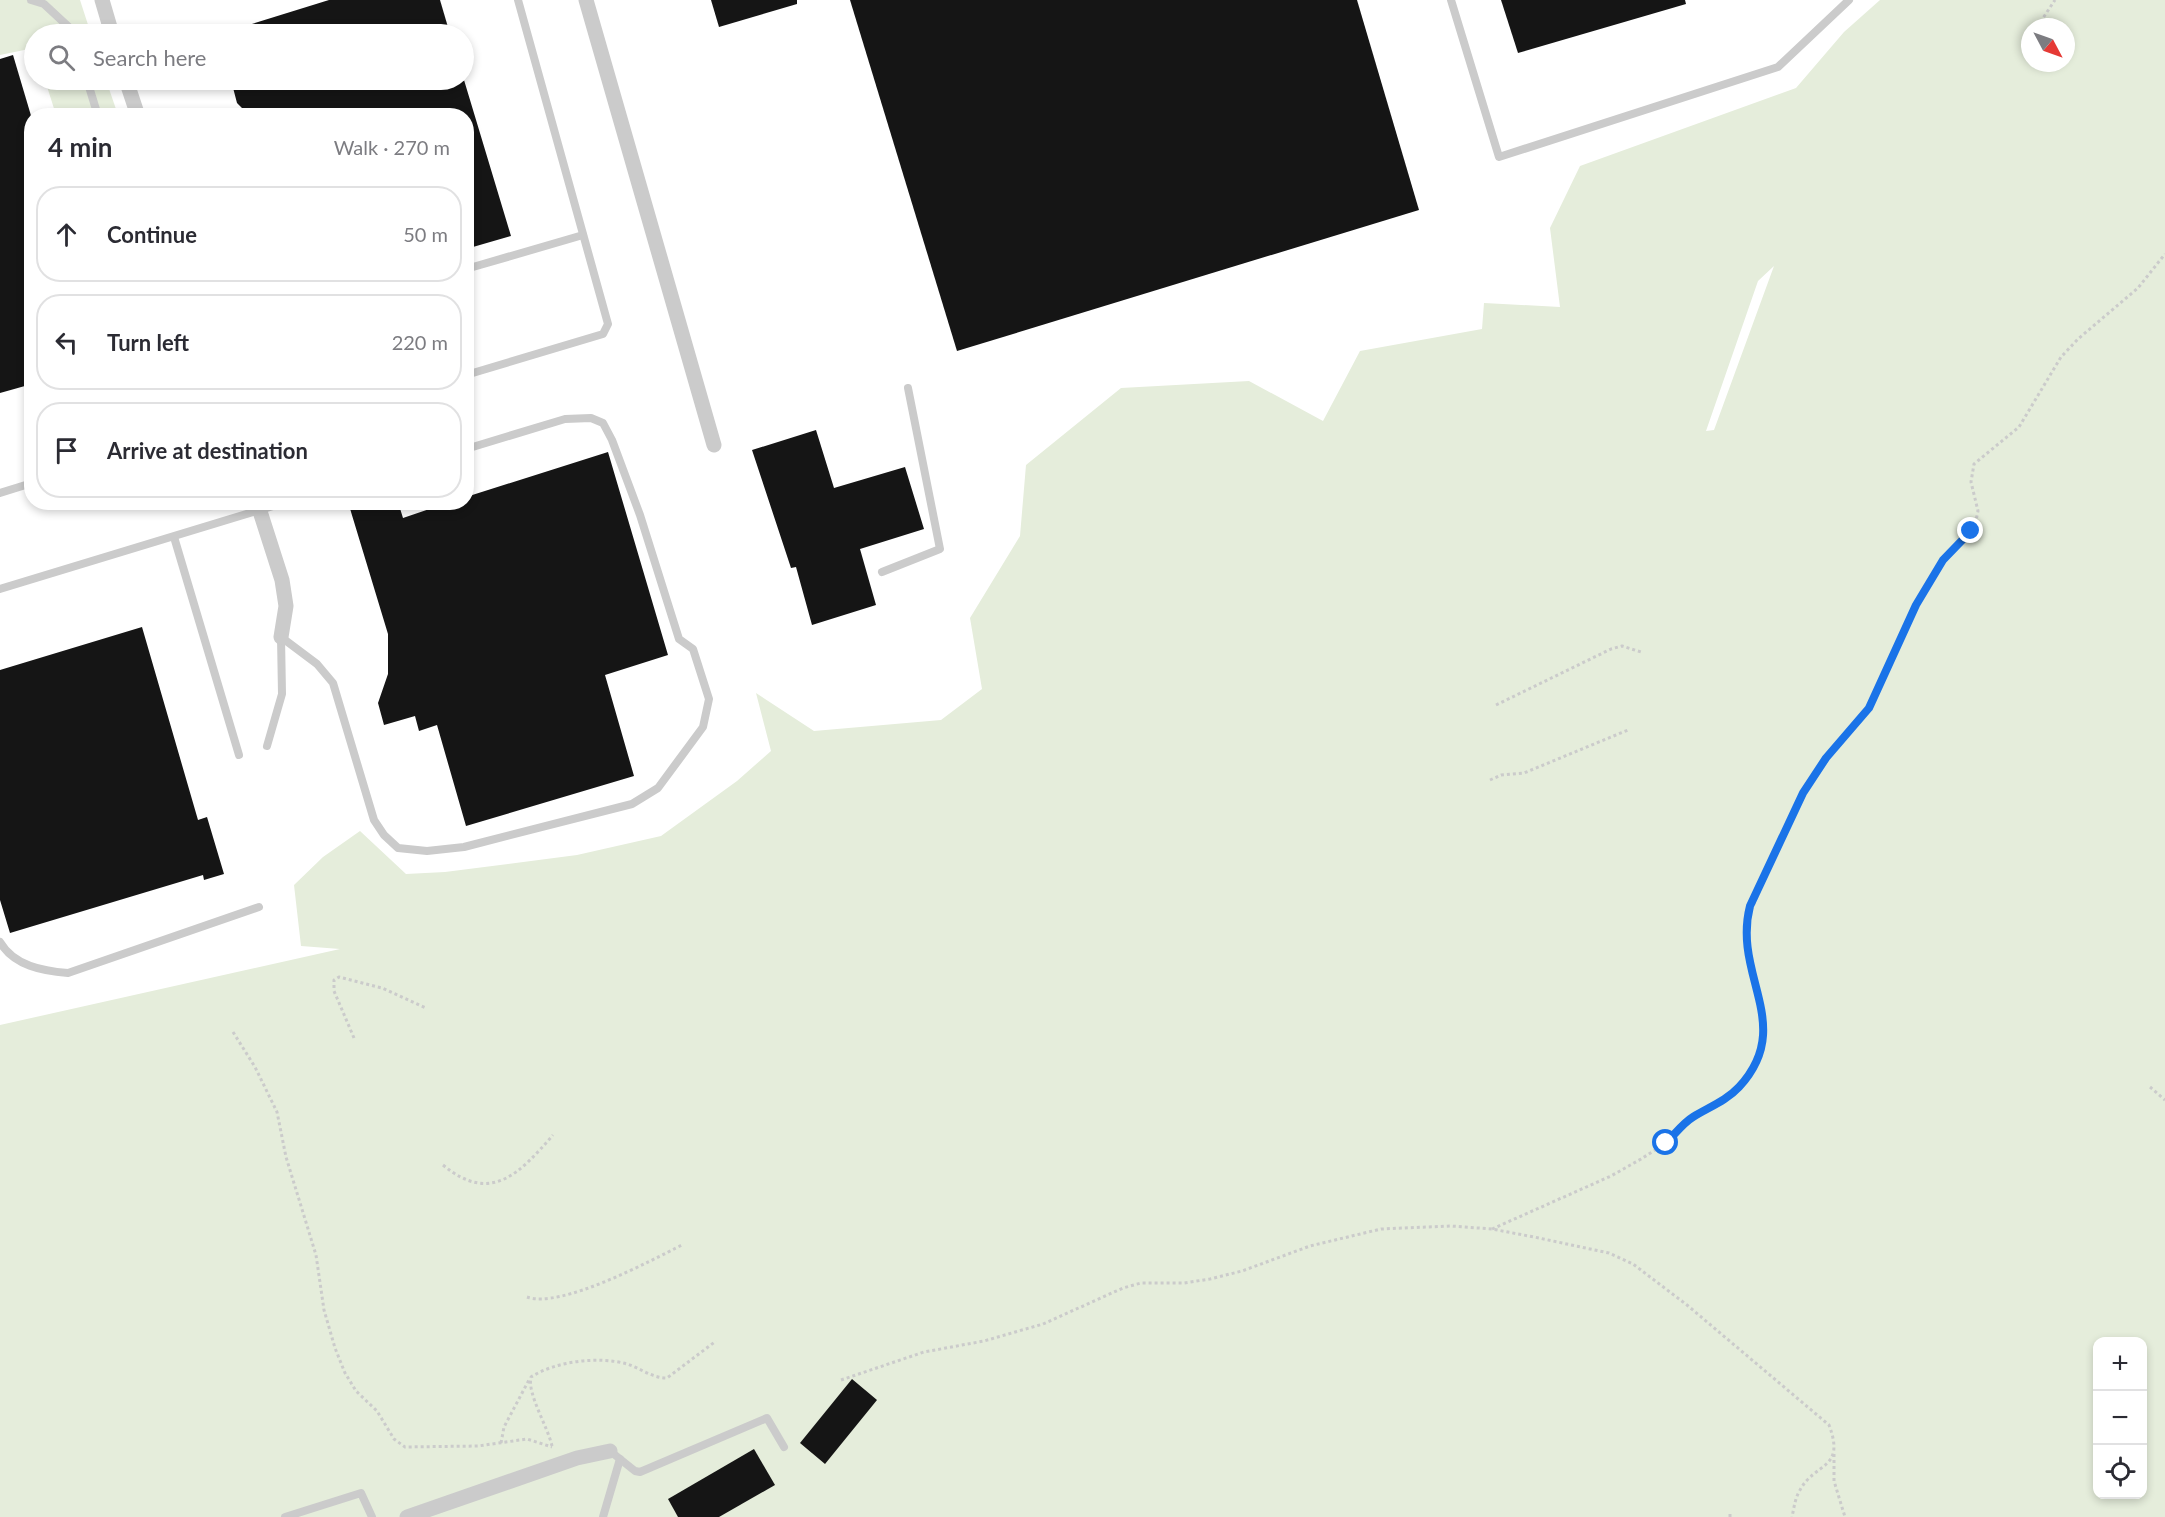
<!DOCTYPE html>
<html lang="en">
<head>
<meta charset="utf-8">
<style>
  :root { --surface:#fff; --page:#f2f2f3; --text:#2b2b33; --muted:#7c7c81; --line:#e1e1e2 }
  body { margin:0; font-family:Lato,sans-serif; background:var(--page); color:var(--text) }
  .controls { position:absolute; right:18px; bottom:18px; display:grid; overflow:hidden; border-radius:12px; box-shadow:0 3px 9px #0003 }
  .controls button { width:54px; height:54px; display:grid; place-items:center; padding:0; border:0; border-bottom:2px solid var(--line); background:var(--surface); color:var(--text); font:30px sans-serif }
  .compass { position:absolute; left:2021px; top:18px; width:54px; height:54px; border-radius:50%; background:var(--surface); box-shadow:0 3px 9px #0003; rotate:131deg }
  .stop { position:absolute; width:18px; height:18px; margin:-14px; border:4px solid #1a73e8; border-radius:50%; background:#fff }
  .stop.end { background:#1a73e8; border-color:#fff; box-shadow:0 2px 6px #0008 }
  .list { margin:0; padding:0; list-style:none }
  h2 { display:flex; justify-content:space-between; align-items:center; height:78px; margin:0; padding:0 24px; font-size:26px }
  h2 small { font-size:20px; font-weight:400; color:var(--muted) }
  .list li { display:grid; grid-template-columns:39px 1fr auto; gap:18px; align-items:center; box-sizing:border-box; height:96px; margin:0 12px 12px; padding:0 12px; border:2px solid var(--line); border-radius:24px }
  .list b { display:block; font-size:22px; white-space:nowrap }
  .list em { font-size:20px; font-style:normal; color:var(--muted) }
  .icon { flex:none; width:33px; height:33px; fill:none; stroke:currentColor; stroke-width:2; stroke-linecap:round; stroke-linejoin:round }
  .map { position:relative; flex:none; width:2165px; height:1517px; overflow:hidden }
  .search { position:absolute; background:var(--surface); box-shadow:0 3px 9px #0003; left:24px; top:24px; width:450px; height:66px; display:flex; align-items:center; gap:15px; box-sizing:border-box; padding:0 21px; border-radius:33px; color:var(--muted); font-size:22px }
  .panel { position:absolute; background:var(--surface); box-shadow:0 3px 9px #0003; left:24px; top:108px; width:450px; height:402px; border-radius:24px }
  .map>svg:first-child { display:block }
</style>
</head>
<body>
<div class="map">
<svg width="2165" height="1517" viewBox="0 0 2165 1517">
  <rect width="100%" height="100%" fill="#fff"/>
  <!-- green -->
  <g fill="#e5eddb" fill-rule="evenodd">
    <path d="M0 0H80L91 34H34V48L0 55Z"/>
    <path d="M1880 0H2165V1517H0V1025L340 949 301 946 294 885 323 857 360 831 406 874 445 872 577 855 661 836 737 781 771 751 756 693 814 731 941 720 982 689 970 618 1020 536 1026 465 1121 388 1249 381 1323 421 1360 351 1482 329 1484 303 1560 307 1550 228 1580 166 1796 88 1844 32ZM2030 27H2066V63H2030ZM1774 266 1714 430 1706 431 1758 281ZM2098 1342H2142V1494H2098Z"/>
    <path d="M45 80H106L118 115H56Z"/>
  </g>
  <!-- building -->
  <g fill="#151515">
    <path d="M329 0H440L450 34H230L229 31Z"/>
    <path d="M711 0H797V4L719 27Z"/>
    <path d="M850 0H1357L1419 210 957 351Z"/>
    <path d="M1501 0H1685L1686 4 1518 53Z"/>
    <path d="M13 55 32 119V384L0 393V59Z"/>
    <path d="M231 80H464L511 236 466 249V116H250L237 103Z"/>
    <path d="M816 430 834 488 905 467 924 529 860 549 876 605 812 625 796 567 791 568 752 450Z"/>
    <path d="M608 452 668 655 605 675 634 776 466 826 437 725 419 731 415 716 384 725 378 703 388 674V634L348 502H398L403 518 450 502H466V497Z"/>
    <path d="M142 627 198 820 207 817 224 874 204 880 203 875 10 933 0 900V670Z"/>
    <path d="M852 1379 877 1400 825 1464 800 1443Z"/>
    <path d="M754 1449 775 1485 719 1517H678L668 1499Z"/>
  </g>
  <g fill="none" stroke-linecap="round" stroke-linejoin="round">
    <!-- path -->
    <g stroke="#cbcbcb" stroke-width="3" stroke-dasharray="3 3" stroke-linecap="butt">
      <path d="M2037 27 2055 0"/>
      <path d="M2024 50 2030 39"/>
      <path d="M1496 705 1611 649 1622 646 1641 652"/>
      <path d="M1490 780 1501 775 1524 773 1628 730"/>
      <path d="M233 1032 255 1067 277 1112 286 1157 316 1255 324 1310 335 1348 345 1373 356 1391 377 1411 394 1439 405 1447 478 1446 527 1439 552 1447"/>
      <path d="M354 1038 334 991V980L339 977 382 988 426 1008"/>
      <path d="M2150 1087 2165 1100"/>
      <path d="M443 1165C491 1205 520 1173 553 1135"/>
      <path d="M1492 1229 1611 1176 1641 1159 1666 1143 1692 1117 1730 1095 1750 1074 1763 1048 1765 1029 1748 956 1747 920 1795 807 1826 758 1869 708 1895 648 1935 573 1952 548 1975 525 1978 511 1971 482 1974 464 2019 427 2061 357 2078 339 2138 288 2165 254"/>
      <path d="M527 1297C561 1309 650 1261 682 1245"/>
      <path d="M841 1380 924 1352 984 1341 1043 1324 1123 1288 1141 1283H1184L1210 1279 1242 1271 1310 1246 1381 1229 1451 1226 1492 1229 1534 1237 1609 1253 1633 1264 1687 1305 1829 1425C1846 1470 1815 1462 1800 1490 1795 1498 1794 1508 1792 1517"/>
      <path d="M501 1443 504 1427 530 1378"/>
      <path d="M552 1446C548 1427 527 1394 531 1377 556 1361 599 1356 627 1364 640 1368 652 1378 667 1378L716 1341"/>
      <path d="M1834 1454V1481L1845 1517"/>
      <path d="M1730 1517V1513"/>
    </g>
    <!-- lane -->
    <g stroke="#cbcbcb" stroke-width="8">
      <path d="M31 0 44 4 72 30 73 34"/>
      <path d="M1451 0 1499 157 1778 67 1849 0"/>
      <path d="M87 80 98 116"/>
      <path d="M466 269 583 235"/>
      <path d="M466 375 603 334 608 324 518 0"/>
      <path d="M0 493 32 483"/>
      <path d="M174 537 239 755"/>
      <path d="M882 572 940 549 908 388"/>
      <path d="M0 589 286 502"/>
      <path d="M281 637 317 664 333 683 374 820 384 835 398 848 427 851 464 847 632 804 658 788 703 727 709 699 693 649 679 639 640 515 612 440 603 423 591 418 565 419 466 449"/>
      <path d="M267 746 282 694 281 637"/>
      <path d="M0 942C14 966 43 971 68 973L259 907"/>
      <path d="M610 1451 635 1471 640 1472 767 1418 784 1447"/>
      <path d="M285 1517 361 1493 372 1517"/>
      <path d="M603 1517 620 1459"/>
    </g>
    <!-- street -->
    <g stroke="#cbcbcb" stroke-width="15">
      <path d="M102 0 112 34"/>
      <path d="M586 0 714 445"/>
      <path d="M126 80 138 116"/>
      <path d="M257 502 282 580 286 606 281 637"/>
      <path d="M407 1517 577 1458 610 1451"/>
    </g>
  </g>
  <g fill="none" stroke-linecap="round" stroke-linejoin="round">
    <!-- route -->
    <path stroke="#1a73e8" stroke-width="8" d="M1666 1143C1675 1134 1683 1123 1693 1117 1709 1107 1726 1101 1739 1087 1796 1025 1732 976 1750 906L1803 793 1826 758 1869 708 1916 605 1943 560 1971 531"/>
  </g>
</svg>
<div class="controls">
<button>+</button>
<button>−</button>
<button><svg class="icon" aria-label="locate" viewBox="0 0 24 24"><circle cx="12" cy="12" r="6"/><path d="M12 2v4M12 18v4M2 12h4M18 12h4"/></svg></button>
</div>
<svg class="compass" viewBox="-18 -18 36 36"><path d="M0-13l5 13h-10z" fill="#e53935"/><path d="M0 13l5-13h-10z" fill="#7c7c81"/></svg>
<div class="stop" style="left:1666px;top:1143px"></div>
<div class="stop end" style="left:1971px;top:531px"></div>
<div class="search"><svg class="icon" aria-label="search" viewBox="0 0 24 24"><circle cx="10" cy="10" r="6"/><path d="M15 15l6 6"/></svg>Search here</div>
<section class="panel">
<h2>4 min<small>Walk · 270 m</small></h2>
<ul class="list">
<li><svg class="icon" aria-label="ahead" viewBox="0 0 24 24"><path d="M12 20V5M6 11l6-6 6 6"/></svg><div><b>Continue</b></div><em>50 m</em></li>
<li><svg class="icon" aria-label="left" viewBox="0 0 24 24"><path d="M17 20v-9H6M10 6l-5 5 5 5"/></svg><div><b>Turn left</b></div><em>220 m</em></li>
<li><svg class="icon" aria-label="arrive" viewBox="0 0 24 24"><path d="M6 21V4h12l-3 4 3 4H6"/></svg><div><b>Arrive at destination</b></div></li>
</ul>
</section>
</div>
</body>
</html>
